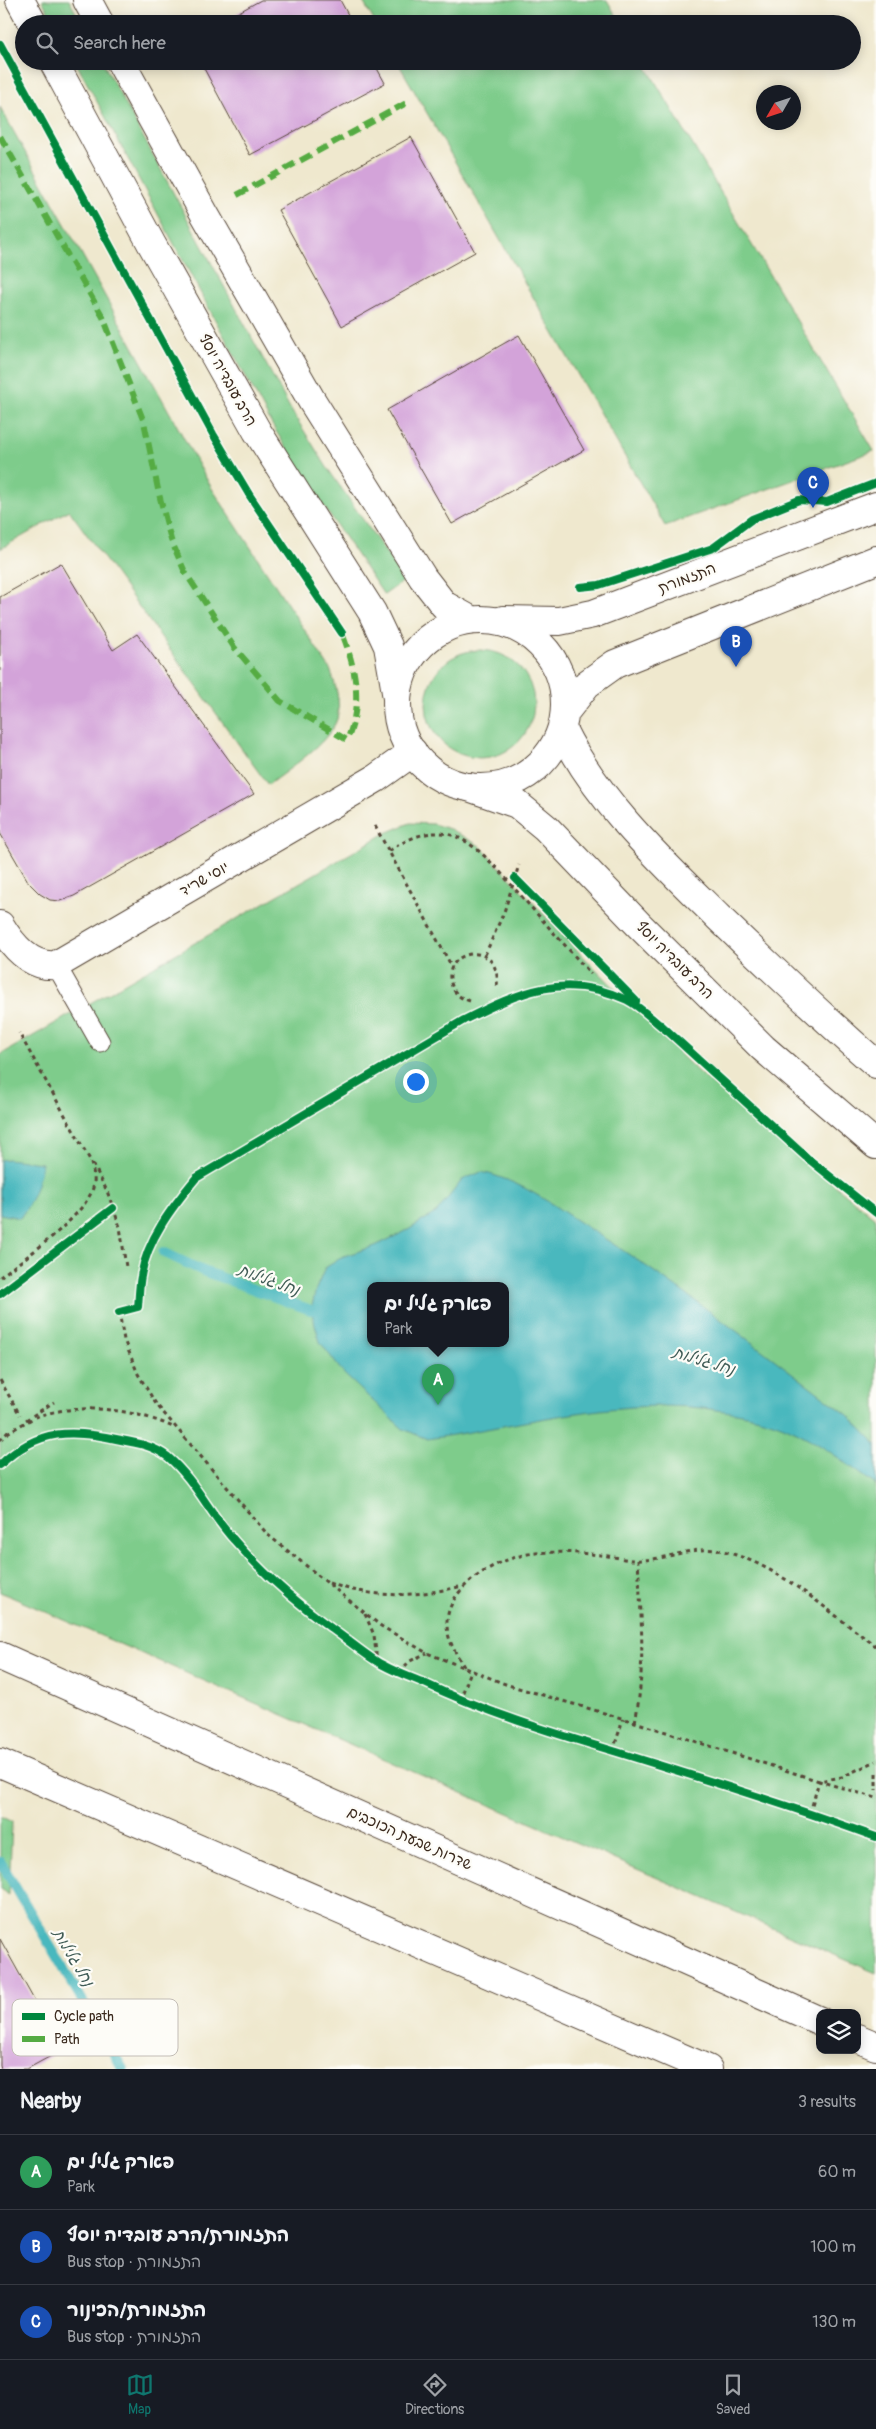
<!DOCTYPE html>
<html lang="en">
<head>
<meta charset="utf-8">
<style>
  :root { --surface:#171b24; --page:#20242c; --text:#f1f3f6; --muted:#9ea1a6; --line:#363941; --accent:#0f766e }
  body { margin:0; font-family:Pangolin,"Playpen Sans Hebrew",sans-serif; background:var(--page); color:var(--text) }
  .controls { position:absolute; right:15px; bottom:15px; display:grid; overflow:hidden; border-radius:10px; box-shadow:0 2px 12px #0003 }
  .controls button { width:45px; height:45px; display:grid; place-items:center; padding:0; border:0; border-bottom:1px solid var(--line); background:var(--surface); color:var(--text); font:25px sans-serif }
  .compass { position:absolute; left:756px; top:85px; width:45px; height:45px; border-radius:50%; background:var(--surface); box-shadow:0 2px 12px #0003; rotate:231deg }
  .you { position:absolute; left:415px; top:1081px; width:18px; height:18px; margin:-12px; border:4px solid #fff; border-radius:50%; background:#1a73e8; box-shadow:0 0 0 8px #1a73e833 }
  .badge { display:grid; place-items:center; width:32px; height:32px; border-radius:50%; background:var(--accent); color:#fff; font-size:16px; font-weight:700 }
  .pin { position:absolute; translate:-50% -41px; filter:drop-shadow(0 1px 2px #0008) }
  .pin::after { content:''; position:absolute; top:26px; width:18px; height:15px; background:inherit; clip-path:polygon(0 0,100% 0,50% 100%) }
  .popup { position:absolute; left:367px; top:1282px; width:142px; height:65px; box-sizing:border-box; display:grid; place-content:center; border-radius:10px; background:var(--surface); filter:drop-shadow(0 1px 4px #0005); font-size:16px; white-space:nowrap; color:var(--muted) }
  .popup b { font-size:19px; color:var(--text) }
  .popup::after { content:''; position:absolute; left:50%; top:100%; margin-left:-10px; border:10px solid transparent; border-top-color:var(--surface) }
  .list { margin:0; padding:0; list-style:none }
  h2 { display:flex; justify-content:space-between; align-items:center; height:65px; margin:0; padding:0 20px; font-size:21px }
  h2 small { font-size:16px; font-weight:400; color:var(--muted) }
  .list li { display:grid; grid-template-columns:32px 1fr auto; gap:15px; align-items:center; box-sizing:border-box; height:75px; padding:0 20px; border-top:1px solid var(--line) }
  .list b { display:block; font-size:19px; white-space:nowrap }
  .list p { margin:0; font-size:16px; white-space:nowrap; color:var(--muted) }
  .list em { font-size:16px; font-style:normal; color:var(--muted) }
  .icon { flex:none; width:28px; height:28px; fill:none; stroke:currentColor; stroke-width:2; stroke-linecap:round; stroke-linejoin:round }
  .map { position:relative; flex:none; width:876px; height:2069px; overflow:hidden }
  .search { position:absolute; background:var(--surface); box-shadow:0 2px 12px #0003; left:15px; right:15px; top:15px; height:55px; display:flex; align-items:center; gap:12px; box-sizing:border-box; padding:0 18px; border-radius:28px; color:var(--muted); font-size:19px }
  .sheet { height:290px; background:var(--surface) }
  nav { display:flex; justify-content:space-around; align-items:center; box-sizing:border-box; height:70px; border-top:1px solid var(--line); background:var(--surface); font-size:14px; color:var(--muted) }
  nav a { display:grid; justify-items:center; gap:2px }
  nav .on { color:var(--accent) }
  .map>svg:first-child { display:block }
</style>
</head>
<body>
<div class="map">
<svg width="876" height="2069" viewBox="0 0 876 2069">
  <rect width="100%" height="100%" fill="#fdfcf7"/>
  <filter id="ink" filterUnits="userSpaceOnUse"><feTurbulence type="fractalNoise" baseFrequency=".02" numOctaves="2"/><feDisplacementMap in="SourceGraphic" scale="10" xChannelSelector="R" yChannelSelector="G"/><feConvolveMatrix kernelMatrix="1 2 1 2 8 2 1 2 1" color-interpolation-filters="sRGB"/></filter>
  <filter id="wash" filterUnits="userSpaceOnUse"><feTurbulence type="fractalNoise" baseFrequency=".0096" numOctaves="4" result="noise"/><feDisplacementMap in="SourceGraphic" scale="20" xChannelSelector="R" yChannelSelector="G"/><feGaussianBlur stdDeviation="1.12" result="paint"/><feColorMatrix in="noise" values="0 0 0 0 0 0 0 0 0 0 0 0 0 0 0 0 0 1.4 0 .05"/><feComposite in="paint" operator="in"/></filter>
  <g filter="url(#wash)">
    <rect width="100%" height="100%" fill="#efe8ce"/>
    <!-- green -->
    <g fill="#7ecc8b" stroke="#5c7b54" fill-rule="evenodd">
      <path d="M42 0H69L82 24H55Z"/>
      <path d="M362 0H607L621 24H376Z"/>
      <path d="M75 61H102L291 410 328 469 405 580 384 595 307 482 271 423Z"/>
      <path d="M397 61H643L874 451 665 526Z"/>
      <path d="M0 107 211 487 330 669C335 684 340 698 338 714 336 739 287 770 268 785L69 510 0 549Z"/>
      <circle cx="480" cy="704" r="54"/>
      <path d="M410 823 433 824 450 829 480 846 576 949 698 1072 876 1219V1973L0 1592V1055L386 833ZM370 1286H506V1344H370Z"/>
      <path d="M0 1816 12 1822 9 1895 0 1889Z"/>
    </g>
    <!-- water -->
    <g fill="#48b8be" stroke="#42716e" fill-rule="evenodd">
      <path d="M7 1159 42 1163C38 1185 33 1200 20 1218L0 1214V1160Z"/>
      <path d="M481 1172C519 1180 550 1203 582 1224 675 1282 761 1350 848 1415L876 1444V1485C848 1465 818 1441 786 1427 767 1419 745 1414 724 1411 623 1394 526 1425 427 1439L403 1429 344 1374 320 1342 311 1310 316 1289 325 1268 344 1256 375 1246 408 1230 437 1212 462 1180ZM370 1286H506V1344H370Z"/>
    </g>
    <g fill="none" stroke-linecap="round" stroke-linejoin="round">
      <!-- stream -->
      <g stroke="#48b8be" stroke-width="10">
        <path d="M163 1252 203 1271 311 1310 325 1311"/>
        <path d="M0 1861 123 2069"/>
      </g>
    </g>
    <g id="blocks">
      <!-- building -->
      <g fill="#d3a3d9">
        <path d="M261 0H340L353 24H217Z"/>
        <path d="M200 61H373L385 83 250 155Z"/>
        <path d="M411 137 475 252 342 326 278 210Z"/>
        <path d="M519 335 584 450 452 524 387 410Z"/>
        <path d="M61 563 113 650 137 634 254 794 74 896 60 901 50 900 40 894 29 883 0 833V597Z"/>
        <path d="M0 1939 62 2050 27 2069H1L0 2066Z"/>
      </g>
    </g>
  </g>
  <g filter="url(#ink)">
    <use href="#blocks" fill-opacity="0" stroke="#564638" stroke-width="1"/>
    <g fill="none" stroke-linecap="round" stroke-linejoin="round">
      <!-- service casing -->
      <g stroke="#564638" stroke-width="21">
        <path id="service" d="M56 965 100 1042"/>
      </g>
      <!-- minor casing -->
      <g stroke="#564638" stroke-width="30">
        <g id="minor">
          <path d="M20 0 33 24"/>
          <path d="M87 0 100 24"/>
          <path d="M53 61 151 243 257 431 372 612 388 646 397 698"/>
          <path d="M120 61 204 213 312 401 423 578 444 605 471 620"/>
          <path d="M503 620 559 621 593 614 876 506"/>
          <circle cx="481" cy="704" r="84"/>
          <path d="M565 712 587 684 615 664 876 560"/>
          <path d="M562 729C597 801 661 861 718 917 770 967 822 1017 876 1064"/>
          <path d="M469 787 517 804 546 828 640 926 763 1048 876 1145"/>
          <path d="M0 925C12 945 31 968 56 965L375 779 413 752"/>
        </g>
      </g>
      <!-- secondary casing -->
      <g stroke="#564638" stroke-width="30">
        <g id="secondary">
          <path d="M0 1656 820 2021"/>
          <path d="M0 1763 708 2069"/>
          <path d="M857 2038 876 2046"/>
        </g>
      </g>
      <!-- path -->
      <g stroke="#564638" stroke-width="3" stroke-dasharray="4 4" stroke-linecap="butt">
        <path d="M375 826 452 967"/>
        <path d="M389 851C409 837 433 827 457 837 481 847 505 878 522 897 545 923 568 949 591 974"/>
        <path d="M485 955 504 912 519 865"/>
        <path d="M470 1001C460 998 454 994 451 983 441 950 502 937 497 987"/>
        <path d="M93 1164 107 1191 120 1227 126 1267"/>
        <path d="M0 1277C23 1259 91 1213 94 1183 95 1176 92 1167 90 1160L19 1033"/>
        <path d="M119 1312 124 1340 138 1374 156 1404 268 1535 381 1626 427 1653 508 1685 635 1722 819 1781 842 1777 876 1761"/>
        <path d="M0 1380 20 1415"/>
        <path d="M26 1420 54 1402"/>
        <path d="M7 1433C18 1427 30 1419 41 1415 83 1403 136 1409 175 1428"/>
        <path d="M0 1440 8 1432"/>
        <path d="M329 1583C374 1599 416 1597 463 1586"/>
        <path d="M365 1614 374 1635 377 1662"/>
        <path d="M464 1667C458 1656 450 1645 448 1633 438 1589 500 1556 536 1553 560 1551 584 1553 608 1556 616 1557 625 1560 634 1560 666 1562 694 1543 727 1552 785 1569 828 1612 876 1646"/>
        <path d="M399 1672 410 1661 427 1653"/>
        <path d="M460 1700 471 1671"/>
        <path d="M635 1722C646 1667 641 1616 638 1560"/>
        <path d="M613 1751 623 1719"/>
        <path d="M876 1773V1790"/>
        <path d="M810 1813 819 1781 876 1798"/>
      </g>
      <!-- service -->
      <use href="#service" stroke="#fff" stroke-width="19"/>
      <!-- minor -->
      <use href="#minor" stroke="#fff" stroke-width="28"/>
      <!-- secondary -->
      <use href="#secondary" stroke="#fff" stroke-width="28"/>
      <!-- quiet -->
      <g stroke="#55ab43" stroke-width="6" stroke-dasharray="12 6" stroke-linecap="butt">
        <path d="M0 136 103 317 144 422 159 494 171 540 185 572 234 647 280 701 347 740C363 704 356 669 342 633"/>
        <path d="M237 195 410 101"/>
      </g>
      <!-- cycleway casing -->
      <g stroke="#fdfcf7" stroke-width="11">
        <g id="cycleway">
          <path d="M0 44 213 434 250 496 342 633"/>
          <path d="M580 587 599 585 713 548 752 519 799 500 827 502 876 483"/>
          <path d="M515 878 636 1001"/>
          <path d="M661 1025 806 1157 876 1213"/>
          <path d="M0 1294 113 1208"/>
          <path d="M119 1312 138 1307C139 1297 139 1286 141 1276 147 1239 173 1206 196 1178L464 1020C520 992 565 971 627 1000 641 1007 654 1021 666 1030"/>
          <path d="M0 1465C38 1428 73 1429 121 1440 138 1443 154 1446 168 1457 195 1480 210 1514 234 1540 264 1575 298 1604 335 1631 349 1641 362 1652 376 1661 390 1670 407 1676 422 1682 485 1712 550 1732 617 1752 704 1779 791 1806 876 1837"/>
        </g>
      </g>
      <!-- cycleway -->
      <use href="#cycleway" stroke="#00873e" stroke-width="8"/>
    </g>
  </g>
  <g text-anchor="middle" stroke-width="4.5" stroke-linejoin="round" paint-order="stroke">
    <!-- street labels -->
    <g font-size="15" fill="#3b2a1e" stroke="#fdfcf7">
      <text transform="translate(228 380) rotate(61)" y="5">הרב עובדיה יוסף</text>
      <text transform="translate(687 578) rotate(-21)" y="5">התזמורת</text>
      <text transform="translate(204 879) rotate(-30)" y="5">יוסי שריד</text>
      <text transform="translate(675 960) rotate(45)" y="5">הרב עובדיה יוסף</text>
      <text transform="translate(410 1838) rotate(24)" y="5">שדרות שבעת הכוכבים</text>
    </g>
    <!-- water labels -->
    <g font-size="16" font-style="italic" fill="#405c56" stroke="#fdfcf7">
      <text transform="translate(269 1279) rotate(20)" y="6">נחל גלילות</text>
      <text transform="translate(704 1360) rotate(17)" y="6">נחל גלילות</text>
      <text transform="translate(74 1957) rotate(59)" y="6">נחל גלילות</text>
    </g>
  </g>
  <!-- legend -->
  <rect x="12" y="1999" width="166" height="57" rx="8" fill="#fdfcf7" stroke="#c3bdb6" stroke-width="1"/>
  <rect x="22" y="2013" width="23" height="7" fill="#00873e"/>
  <rect x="22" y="2036" width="23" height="6" fill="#55ab43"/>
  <g font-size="14" fill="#3b2a1e">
    <text x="54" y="2021">Cycle path</text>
    <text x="54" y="2044">Path</text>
  </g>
</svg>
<div class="controls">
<button><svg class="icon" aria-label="layers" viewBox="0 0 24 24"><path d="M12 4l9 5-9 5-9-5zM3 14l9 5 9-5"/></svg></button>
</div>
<svg class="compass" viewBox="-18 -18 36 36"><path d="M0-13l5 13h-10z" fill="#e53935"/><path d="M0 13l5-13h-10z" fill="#9ea1a6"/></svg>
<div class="you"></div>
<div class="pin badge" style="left:438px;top:1405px;background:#2e9e5b">A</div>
<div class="popup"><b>פארק גליל ים</b>Park</div>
<div class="pin badge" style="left:736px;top:667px;background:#1a4fb4">B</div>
<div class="pin badge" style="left:813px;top:508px;background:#1a4fb4">C</div>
<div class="search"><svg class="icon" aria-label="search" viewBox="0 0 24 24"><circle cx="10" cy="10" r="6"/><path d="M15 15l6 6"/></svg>Search here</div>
</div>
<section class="sheet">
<h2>Nearby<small>3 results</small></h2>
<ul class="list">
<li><span class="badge" style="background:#2e9e5b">A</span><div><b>פארק גליל ים</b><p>Park</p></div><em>60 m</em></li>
<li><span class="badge" style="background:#1a4fb4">B</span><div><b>התזמורת/הרב עובדיה יוסף</b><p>Bus stop · התזמורת</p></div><em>100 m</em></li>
<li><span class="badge" style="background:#1a4fb4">C</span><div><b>התזמורת/הכינור</b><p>Bus stop · התזמורת</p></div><em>130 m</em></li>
</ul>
</section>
<nav>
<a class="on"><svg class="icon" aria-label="map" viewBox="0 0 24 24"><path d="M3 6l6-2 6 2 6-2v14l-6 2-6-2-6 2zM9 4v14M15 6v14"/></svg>Map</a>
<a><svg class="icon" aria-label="directions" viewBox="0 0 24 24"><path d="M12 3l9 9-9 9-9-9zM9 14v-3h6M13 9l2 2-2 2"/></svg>Directions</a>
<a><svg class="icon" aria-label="saved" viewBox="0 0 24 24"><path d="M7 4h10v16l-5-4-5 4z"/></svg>Saved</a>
</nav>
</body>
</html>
